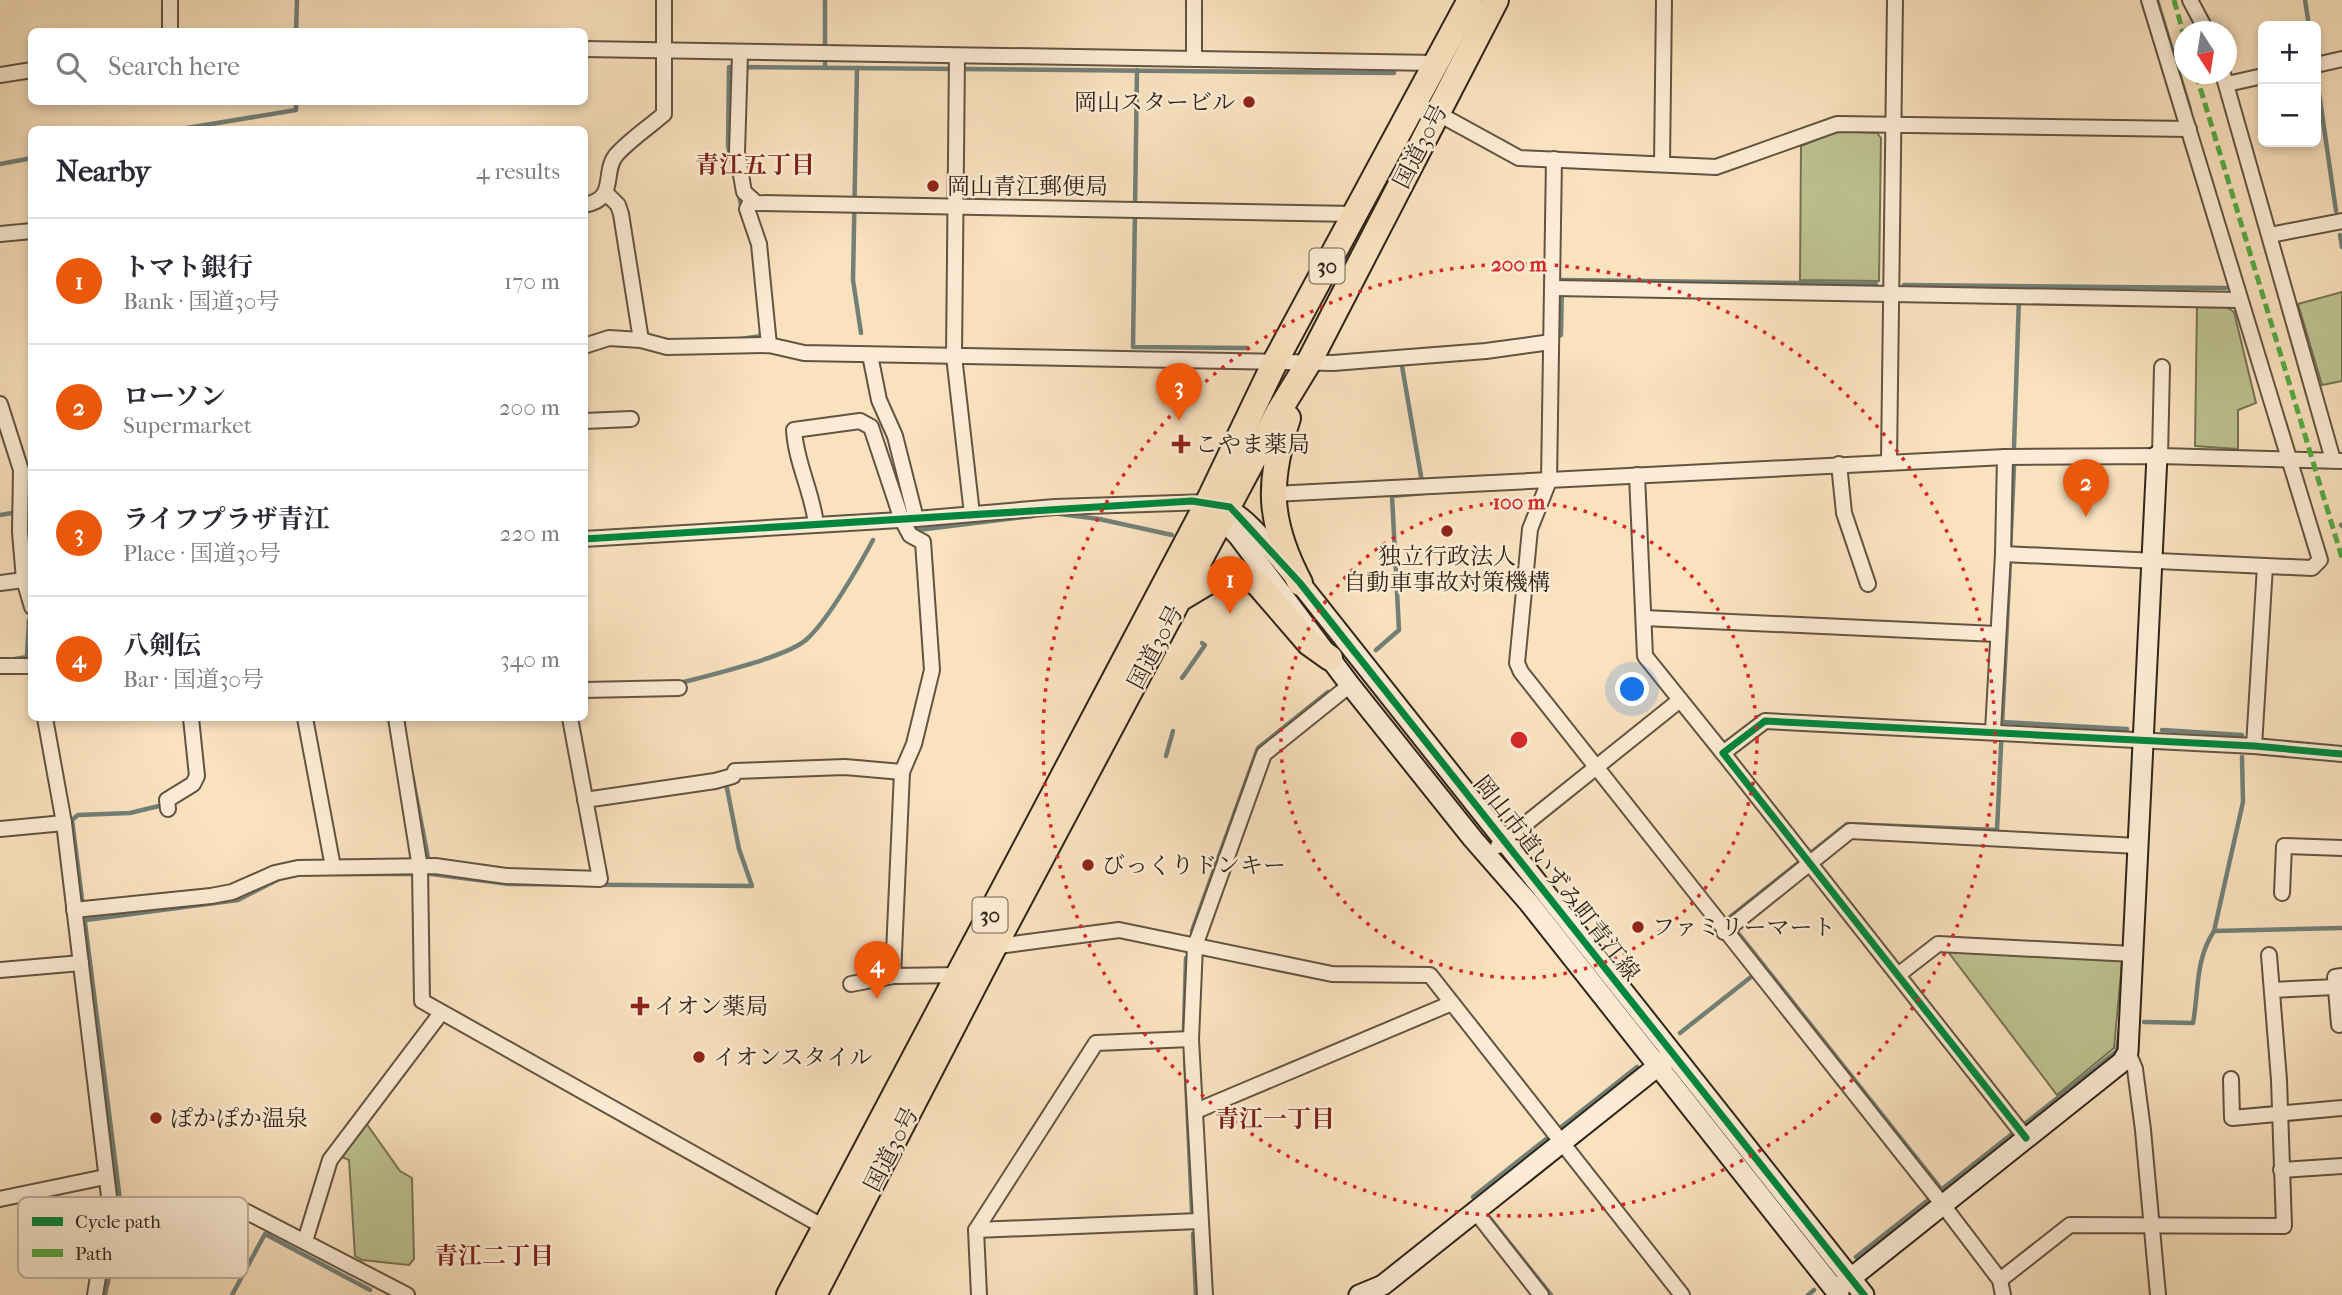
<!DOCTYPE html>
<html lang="en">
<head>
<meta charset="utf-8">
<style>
  :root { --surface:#fff; --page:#f2f2f3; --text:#2b2b33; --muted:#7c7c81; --line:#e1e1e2; --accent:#ea580c }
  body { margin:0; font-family:"IM FELL French Canon","Noto Serif JP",serif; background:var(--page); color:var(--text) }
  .controls { position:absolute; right:21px; top:21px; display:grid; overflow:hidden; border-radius:10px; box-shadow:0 4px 10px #0003 }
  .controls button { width:63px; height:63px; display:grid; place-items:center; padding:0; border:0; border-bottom:2px solid var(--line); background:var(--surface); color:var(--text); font:35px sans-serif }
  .compass { position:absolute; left:2174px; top:21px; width:63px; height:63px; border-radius:50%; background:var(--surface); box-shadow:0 4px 10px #0003; rotate:168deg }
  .you { position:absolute; left:1633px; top:690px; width:24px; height:24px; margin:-18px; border:5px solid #fff; border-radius:50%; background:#1a73e8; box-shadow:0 0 0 10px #1a73e833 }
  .badge { display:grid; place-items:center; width:46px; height:46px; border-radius:50%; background:var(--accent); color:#fff; font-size:23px; font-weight:700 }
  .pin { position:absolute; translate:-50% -58px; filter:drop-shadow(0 2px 4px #0008) }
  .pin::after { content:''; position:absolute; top:37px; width:24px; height:21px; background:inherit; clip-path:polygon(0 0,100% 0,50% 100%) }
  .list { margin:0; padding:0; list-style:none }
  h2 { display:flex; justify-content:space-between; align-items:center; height:91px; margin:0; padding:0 28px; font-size:30px }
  h2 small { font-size:23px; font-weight:400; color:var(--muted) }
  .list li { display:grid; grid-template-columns:46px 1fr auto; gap:21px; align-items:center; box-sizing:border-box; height:126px; padding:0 28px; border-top:2px solid var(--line) }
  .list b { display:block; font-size:26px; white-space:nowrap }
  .list p { margin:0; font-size:23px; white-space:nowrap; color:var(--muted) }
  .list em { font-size:23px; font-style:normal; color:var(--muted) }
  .icon { flex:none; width:38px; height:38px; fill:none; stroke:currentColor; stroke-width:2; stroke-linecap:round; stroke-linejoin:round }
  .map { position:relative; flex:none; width:2342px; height:1295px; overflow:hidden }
  .search { position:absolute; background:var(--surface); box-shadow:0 4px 10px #0003; left:28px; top:28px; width:560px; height:77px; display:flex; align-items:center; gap:18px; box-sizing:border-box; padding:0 24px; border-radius:10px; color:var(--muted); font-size:26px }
  .panel { position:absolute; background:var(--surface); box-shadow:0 4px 10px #0003; left:28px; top:126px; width:560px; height:595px; border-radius:10px }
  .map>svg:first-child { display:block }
</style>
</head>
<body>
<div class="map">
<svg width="2342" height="1295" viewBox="0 0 2342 1295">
  <rect width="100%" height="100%" fill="#fae2bf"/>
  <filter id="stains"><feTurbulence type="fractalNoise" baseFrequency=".00286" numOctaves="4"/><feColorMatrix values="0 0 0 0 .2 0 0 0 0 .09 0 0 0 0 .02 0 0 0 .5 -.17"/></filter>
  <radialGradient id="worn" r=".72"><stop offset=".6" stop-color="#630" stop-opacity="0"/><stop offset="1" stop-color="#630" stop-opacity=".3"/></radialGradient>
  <!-- green -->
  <g fill="#bec392" stroke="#767456" stroke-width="2">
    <path d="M1838 131 1877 133 1881 138 1879 281 1800 280 1801 146Z"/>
    <path d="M2342 292V381L2322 385 2298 304Z"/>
    <path d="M2197 305 2225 306 2234 312 2256 403 2238 410V449L2195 446Z"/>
    <path d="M1946 949 2117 958 2122 962 2114 1048 2057 1095Z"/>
    <path d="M366 1123 400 1171 412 1178 414 1259 409 1265 362 1260 355 1256 349 1160 342 1157Z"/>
  </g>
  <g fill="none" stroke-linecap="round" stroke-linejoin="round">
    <!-- stream -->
    <g stroke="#728078" stroke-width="4.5">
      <path d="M2157 0 2190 110"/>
      <path d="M2305 0 2309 26"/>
      <path d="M296 32 297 0"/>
      <path d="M825 68V0"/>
      <path d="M857 68 853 280 861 333"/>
      <path d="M1137 70 1133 347 1247 348"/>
      <path d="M2316 72 2336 211"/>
      <path d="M175 130 296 110V102"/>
      <path d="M0 164 32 158"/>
      <path d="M742 209 728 146 729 67 1394 73"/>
      <path d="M2340 235 2342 247"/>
      <path d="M1904 285 2226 288"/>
      <path d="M1558 336 1561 335 1562 280 1876 284"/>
      <path d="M741 339 761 336V331"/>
      <path d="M1402 366 1422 482"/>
      <path d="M2014 447 2019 297"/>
      <path d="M1052 513 1099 519 1172 535"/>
      <path d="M0 515 12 513"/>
      <path d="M2341 525 2342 526"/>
      <path d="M918 530 1033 516"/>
      <path d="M2010 552 2014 467"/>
      <path d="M1376 650 1399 630 1392 496 1424 493"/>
      <path d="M15 659 27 657 29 620"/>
      <path d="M1182 678 1205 645 1202 643"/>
      <path d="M680 683C707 676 788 657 807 639 828 620 859 566 873 540"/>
      <path d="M2002 722 2127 729"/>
      <path d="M2162 730 2242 735V737"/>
      <path d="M1166 756 1173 731"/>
      <path d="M412 775 429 863"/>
      <path d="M338 874H431L509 884 752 886 739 849 726 783"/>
      <path d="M1730 917 1847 824 1997 830 2010 560"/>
      <path d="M86 920 238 900 281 878"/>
      <path d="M1192 931 1258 748 1328 692"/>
      <path d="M2214 931 2342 928"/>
      <path d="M1738 933 1941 1189"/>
      <path d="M2144 1022 2193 1023C2199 990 2195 960 2214 931L2243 802 2242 757"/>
      <path d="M1184 1029 1186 958"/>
      <path d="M1680 1033 1756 973"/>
      <path d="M1185 1055 1192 1211"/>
      <path d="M1478 1204 1473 1197 1637 1067"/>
      <path d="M121 1208 72 820 78 815 130 813 163 805"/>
      <path d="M1484 1211 1551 1295"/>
      <path d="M1193 1234 1196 1295"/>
      <path d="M1856 1257 2117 1051 2121 1021"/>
      <path d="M105 1295 115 1248"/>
      <path d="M232 1295 265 1234 370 1290"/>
      <path d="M1808 1295 1814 1290"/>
    </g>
    <!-- street casing -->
    <g stroke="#625442" stroke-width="18">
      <g id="street">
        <path d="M2190 0 2207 32"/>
        <path d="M170 32V0"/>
        <path d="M584 49 1436 63"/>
        <path d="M740 54 737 152 744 192 756 203 1355 214"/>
        <path d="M957 56 954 356 972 514"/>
        <path d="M1194 58V0"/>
        <path d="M2316 65 2342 59"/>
        <path d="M2223 74 2333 460"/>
        <path d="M0 75 32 70"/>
        <path d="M2227 84 2263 76"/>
        <path d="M1437 113 1519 158 1716 167 1837 124 2189 129"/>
        <path d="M1554 159 1549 481 1530 529 1517 663 1521 672 1943 1205 2000 1280 2003 1295"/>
        <path d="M1662 164 1664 0"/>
        <path d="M606 193 618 205 621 214 641 340"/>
        <path d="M752 199 747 209 759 244 769 345"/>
        <path d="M584 205C619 199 601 172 617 154 631 139 649 127 664 114V0"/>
        <path d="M0 234 32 231"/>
        <path d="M2270 235 2342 221"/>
        <path d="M1554 288 2239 300"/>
        <path d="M584 346 609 338 641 340 667 347 769 345 804 353 1333 363 1486 351 1551 342"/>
        <path d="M870 355 879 400 895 436 916 519"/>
        <path d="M0 404 21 470 20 532 24 580 32 607"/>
        <path d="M584 421 631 419"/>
        <path d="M2160 456 2162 367"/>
        <path d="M1889 461 1895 0"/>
        <path d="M1839 464 1844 513 1868 584"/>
        <path d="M1637 475 1645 656 1723 753"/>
        <path d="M1273 494 2005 457 2160 456 2342 461"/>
        <path d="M816 524C812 491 796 463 794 430L860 421 871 427 902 520 910 535 923 542 932 670 914 744 902 772 893 976 961 975"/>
        <path d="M584 539 916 519 1055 507 1208 502"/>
        <path d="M2003 554 2312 568 2320 560 2149 0"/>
        <path d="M0 583 24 580"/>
        <path d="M1644 618 1997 634"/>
        <path d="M0 666H32"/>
        <path d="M584 690 679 688"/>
        <path d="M45 718 64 823 110 1205 95 1295"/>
        <path d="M305 718 333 867"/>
        <path d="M396 718 420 868 422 1001 831 1231"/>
        <path d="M1993 731 2003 554 2005 457"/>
        <path d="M2254 746 2265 566"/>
        <path d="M585 800 715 781 733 776 735 771 845 767 902 772"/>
        <path d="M168 809 167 800 193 784 197 776 191 718"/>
        <path d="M0 829 64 823"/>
        <path d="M1498 846 1680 700"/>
        <path d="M2282 893 2284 846 2342 848"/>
        <path d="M74 910 211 896 232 892 275 873 298 868 435 866 506 876 600 879 570 718"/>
        <path d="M1724 932 1850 831 2138 846"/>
        <path d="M991 947 1119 930 1332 974 1430 975 1682 1295"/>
        <path d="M0 970 81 963"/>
        <path d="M1898 975 1938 944 2133 954"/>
        <path d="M851 984 893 976"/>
        <path d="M2272 990 2336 987"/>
        <path d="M2339 1025 2335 977 2342 976"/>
        <path d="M2128 1052 2135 1069 2143 1130 2158 1295"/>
        <path d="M2231 1079 2232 1118 2342 1108"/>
        <path d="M1196 1111 1452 1003"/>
        <path d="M2026 1138 1723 753 1765 721 2254 746 2342 754"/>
        <path d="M2281 1170 2342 1166"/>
        <path d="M0 1199 105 1177"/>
        <path d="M1475 1211 1541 1295"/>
        <path d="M108 1224 218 1208 243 1210 407 1295"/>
        <path d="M976 1230 1199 1221"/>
        <path d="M305 1241 330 1160 441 1013"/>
        <path d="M2000 1280 2070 1225 2284 1226 2279 1080 2269 955"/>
        <path d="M979 1295 976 1230 1096 1043 1191 1039"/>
        <path d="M1205 1295 1191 1039 1195 946 1264 754 1350 685"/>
      </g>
    </g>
    <!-- secondary casing -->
    <g stroke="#2f2519" stroke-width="23">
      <g id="secondary">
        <path d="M1216 504C1246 511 1279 560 1300 583L1864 1295"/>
        <path d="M1213 509 1239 537 1350 685 1473 839 1529 903 1839 1295"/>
        <path d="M1841 1286 2122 1062 2128 1052 2157 456"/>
        <path d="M1359 1295 1383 1285 1668 1058"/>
      </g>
    </g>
    <!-- highway casing -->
    <g stroke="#2f2519" stroke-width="28">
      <g id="highway">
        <path d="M1288 418C1267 483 1268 522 1300 583"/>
        <path d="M1183 597 1223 573 1248 578 1258 584 1309 643 1330 658"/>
        <path d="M789 1295 1208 502 1276 360 1470 0"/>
        <path d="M814 1295 994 947 1279 411 1309 362 1496 0"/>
      </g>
    </g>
    <!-- street -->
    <use href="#street" stroke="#fcecd5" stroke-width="14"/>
    <!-- secondary -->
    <use href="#secondary" stroke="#fcecd5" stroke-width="19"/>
    <!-- highway -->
    <use href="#highway" stroke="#fae2bf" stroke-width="24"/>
    <!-- quiet -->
    <g stroke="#54aa42" stroke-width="5" stroke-dasharray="10 5" stroke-linecap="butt">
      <path d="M2174 0 2184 36"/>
      <path d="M2196 74 2342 558"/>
    </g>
    <!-- cycleway casing -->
    <g stroke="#fcecd5" stroke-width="11">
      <g id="cycleway">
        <path d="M584 539 1192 501 1230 507 1300 583 1864 1295"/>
        <path d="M2026 1138 1723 753 1765 721 2254 746 2342 754"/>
      </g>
    </g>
    <!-- cycleway -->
    <use href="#cycleway" stroke="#00873e" stroke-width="7"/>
  </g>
  <!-- distance rings -->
  <g fill="none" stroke="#d62828" stroke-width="3.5" stroke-dasharray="3.5 7">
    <circle cx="1519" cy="740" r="238"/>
    <circle cx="1519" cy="740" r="476"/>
  </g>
  <!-- markers -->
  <g fill="#8f2418" stroke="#fcecd5" stroke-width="2.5">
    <circle cx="1249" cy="102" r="7"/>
    <circle cx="933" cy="186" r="7"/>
    <path d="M1177.5 433.5h7v7h7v7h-7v7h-7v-7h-7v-7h7z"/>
    <circle cx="1447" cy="531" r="7"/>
    <circle cx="1088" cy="865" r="7"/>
    <circle cx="1638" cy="927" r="7"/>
    <path d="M636.5 995.5h7v7h7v7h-7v7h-7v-7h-7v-7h7z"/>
    <circle cx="699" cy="1057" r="7"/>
    <circle cx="156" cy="1118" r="7"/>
  </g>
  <g text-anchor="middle" stroke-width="5" stroke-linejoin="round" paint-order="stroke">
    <!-- shield labels -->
    <g fill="#fcecd5" stroke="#6c6151" stroke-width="2">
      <rect x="1309.5" y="248.5" width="35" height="35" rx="5"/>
      <rect x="972.5" y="897.5" width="35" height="35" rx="5"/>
    </g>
    <g font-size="21" font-weight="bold" fill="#2f2519">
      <text x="1327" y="273">30</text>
      <text x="990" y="922">30</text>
    </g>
    <!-- poi labels -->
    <g font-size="23" fill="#2f2519" stroke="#fcecd5" text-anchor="start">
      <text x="1235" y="110" text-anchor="end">岡山スタービル</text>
      <text x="947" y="194">岡山青江郵便局</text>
      <text x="1195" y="452">こやま薬局</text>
      <text x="1447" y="564" text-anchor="middle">独立行政法人<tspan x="1447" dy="26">自動車事故対策機構</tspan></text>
      <text x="1102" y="873">びっくりドンキー</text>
      <text x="1652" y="935">ファミリーマート</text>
      <text x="654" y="1014">イオン薬局</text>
      <text x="713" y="1065">イオンスタイル</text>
      <text x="170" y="1126">ぽかぽか温泉</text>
    </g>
    <!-- street labels -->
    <g font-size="23" fill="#2f2519" stroke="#fcecd5">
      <text transform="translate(1420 146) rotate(-63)" y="8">国道30号</text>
      <text transform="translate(1155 647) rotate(-62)" y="8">国道30号</text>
      <text transform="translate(1557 878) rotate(52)" y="8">岡山市道いずみ町青江線</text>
      <text transform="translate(891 1149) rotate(-63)" y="8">国道30号</text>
    </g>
    <!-- neighbourhood labels -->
    <g font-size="24" font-weight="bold" fill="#7a1f14" stroke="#fcecd5">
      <text x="755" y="173">青江五丁目</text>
      <text x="1275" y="1127">青江一丁目</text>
      <text x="494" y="1264">青江二丁目</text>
    </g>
  </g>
  <!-- legend -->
  <rect x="18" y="1197" width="230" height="81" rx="10" fill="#fcecd5" stroke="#beb09d" stroke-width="2"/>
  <rect x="32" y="1217" width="31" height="9" fill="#00873e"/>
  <rect x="32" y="1249" width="31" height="8" fill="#54aa42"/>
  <g font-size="19" fill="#2f2519">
    <text x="75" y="1228">Cycle path</text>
    <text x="75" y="1260">Path</text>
  </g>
  <circle cx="1519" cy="740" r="10" fill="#d62828" stroke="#fcecd5" stroke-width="3.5"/>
  <g font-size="21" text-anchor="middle" font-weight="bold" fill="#d62828" stroke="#fcecd5" stroke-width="5" stroke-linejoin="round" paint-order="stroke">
    <text x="1519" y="271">200 m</text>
    <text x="1519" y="509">100 m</text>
  </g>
  <rect width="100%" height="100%" filter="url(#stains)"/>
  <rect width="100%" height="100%" fill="url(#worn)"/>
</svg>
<div class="controls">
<button>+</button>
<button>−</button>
</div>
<svg class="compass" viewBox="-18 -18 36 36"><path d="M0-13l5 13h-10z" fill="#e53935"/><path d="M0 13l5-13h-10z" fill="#7c7c81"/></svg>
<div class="you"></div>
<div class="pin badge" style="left:1230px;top:614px">1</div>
<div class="pin badge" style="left:2086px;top:517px">2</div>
<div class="pin badge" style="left:1179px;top:421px">3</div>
<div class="pin badge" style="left:877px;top:999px">4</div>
<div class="search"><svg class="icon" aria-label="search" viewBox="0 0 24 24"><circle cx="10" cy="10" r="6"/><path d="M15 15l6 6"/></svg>Search here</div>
<section class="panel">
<h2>Nearby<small>4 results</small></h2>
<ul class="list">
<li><span class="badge">1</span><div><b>トマト銀行</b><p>Bank · 国道30号</p></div><em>170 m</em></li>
<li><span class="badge">2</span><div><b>ローソン</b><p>Supermarket</p></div><em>200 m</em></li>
<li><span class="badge">3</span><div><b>ライフプラザ青江</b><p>Place · 国道30号</p></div><em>220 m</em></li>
<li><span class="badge">4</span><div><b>八剣伝</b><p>Bar · 国道30号</p></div><em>340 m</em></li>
</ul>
</section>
</div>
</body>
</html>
